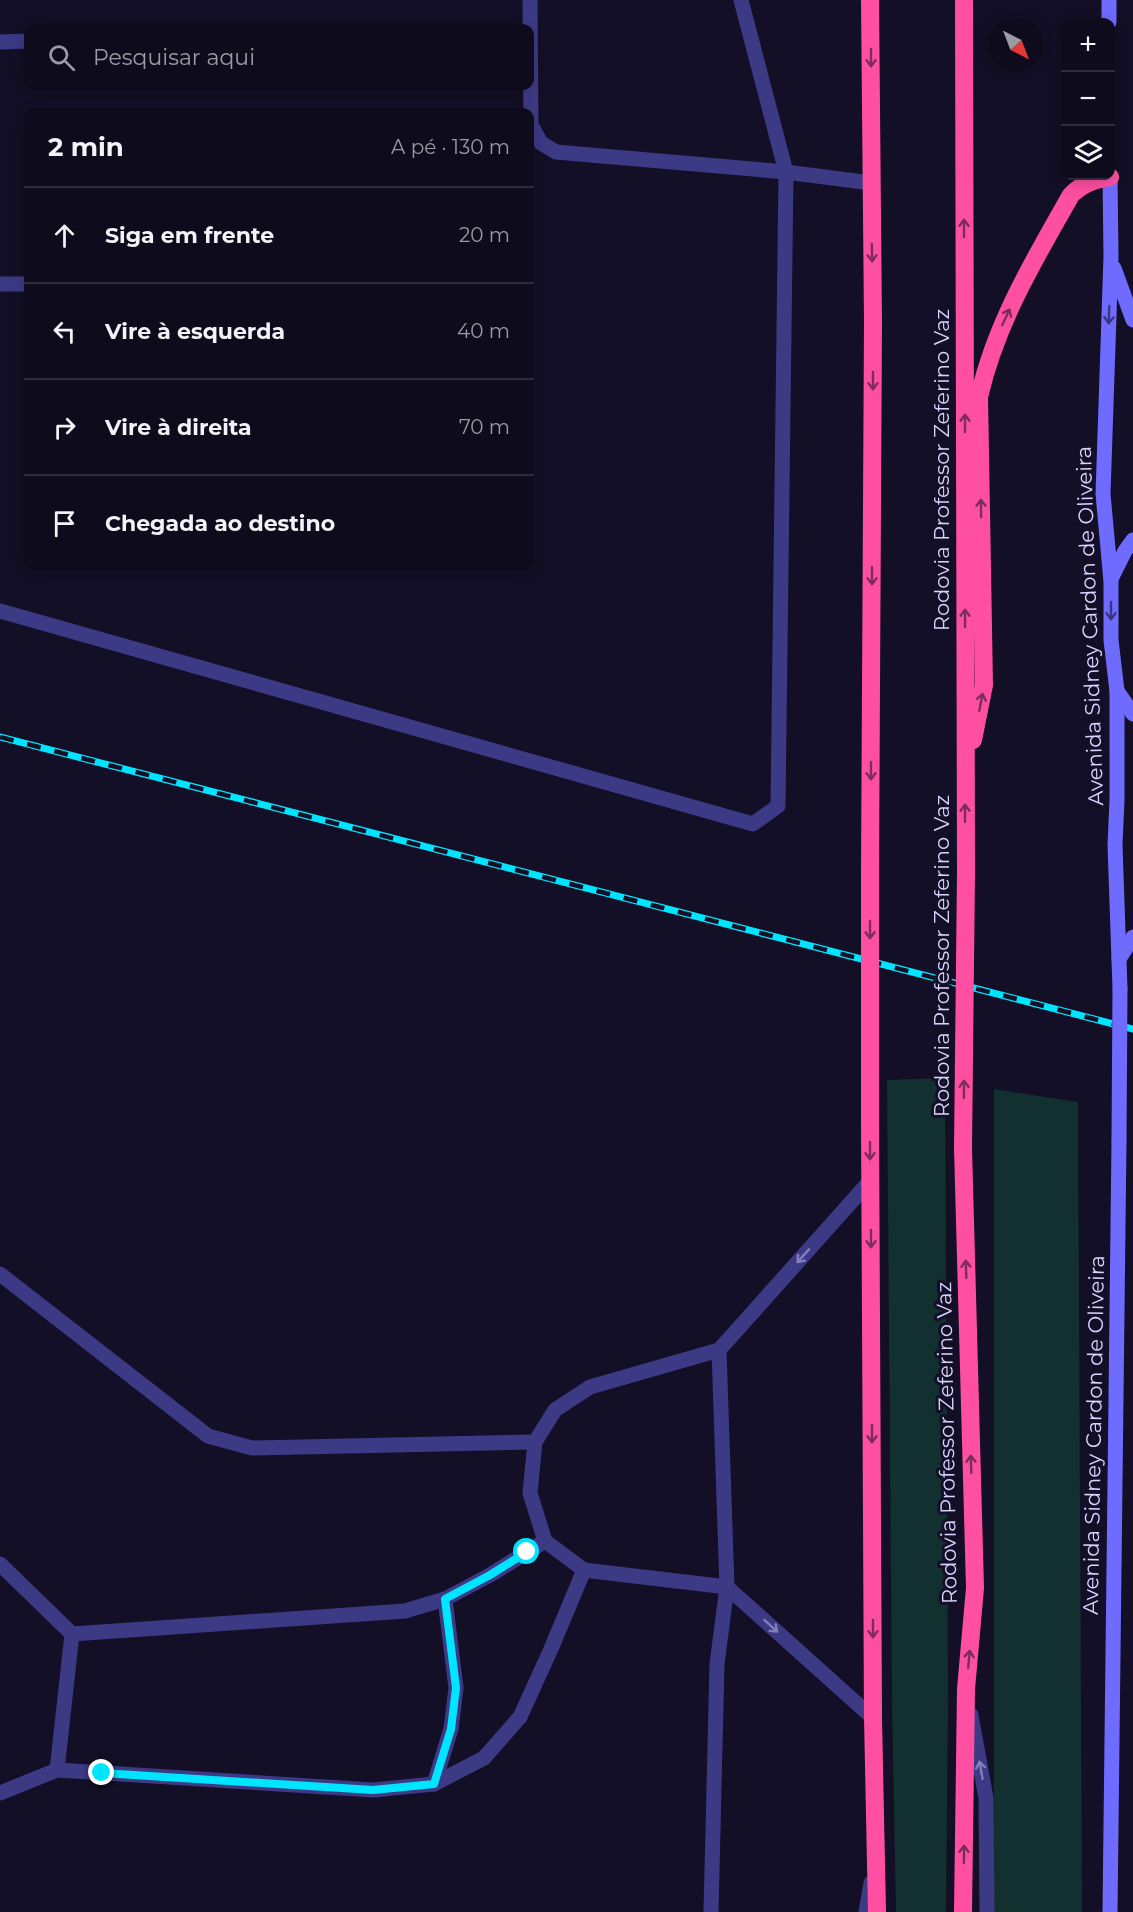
<!DOCTYPE html>
<html lang="pt">
<head>
<meta charset="utf-8">
<style>
  :root { --surface:#0e0b1c; --page:#171425; --text:#f1f3f6; --muted:#9b9ba3; --line:#2e2b3b }
  body { margin:0; font-family:Montserrat,sans-serif; background:var(--page); color:var(--text) }
  .controls { position:absolute; right:18px; top:18px; display:grid; overflow:hidden; border-radius:12px; box-shadow:0 3px 15px #0003 }
  .controls button { width:54px; height:54px; display:grid; place-items:center; padding:0; border:0; border-bottom:2px solid var(--line); background:var(--surface); color:var(--text); font:30px sans-serif }
  .compass { position:absolute; left:989px; top:18px; width:54px; height:54px; border-radius:50%; background:var(--surface); box-shadow:0 3px 15px #0003; rotate:138deg }
  .stop { position:absolute; width:18px; height:18px; margin:-14px; border:4px solid #00e5ff; border-radius:50%; background:#fff }
  .stop.end { background:#00e5ff; border-color:#fff; box-shadow:0 2px 6px #0008 }
  .list { margin:0; padding:0; list-style:none }
  h2 { display:flex; justify-content:space-between; align-items:center; height:78px; margin:0; padding:0 24px; font-size:26px }
  h2 small { font-size:20px; font-weight:400; color:var(--muted) }
  .list li { display:grid; grid-template-columns:39px 1fr auto; gap:18px; align-items:center; box-sizing:border-box; height:96px; padding:0 24px; border-top:2px solid var(--line) }
  .list b { display:block; font-size:22px; white-space:nowrap }
  .list em { font-size:20px; font-style:normal; color:var(--muted) }
  .icon { flex:none; width:33px; height:33px; fill:none; stroke:currentColor; stroke-width:2; stroke-linecap:round; stroke-linejoin:round }
  .map { position:relative; flex:none; width:1133px; height:1912px; overflow:hidden }
  .search { position:absolute; background:var(--surface); box-shadow:0 3px 15px #0003; left:24px; top:24px; width:510px; height:66px; display:flex; align-items:center; gap:15px; box-sizing:border-box; padding:0 21px; border-radius:12px; color:var(--muted); font-size:22px }
  .panel { position:absolute; background:var(--surface); box-shadow:0 3px 15px #0003; left:24px; top:108px; width:510px; height:462px; border-radius:12px }
  .map>svg:first-child { display:block }
</style>
</head>
<body>
<div class="map">
<svg width="1133" height="1912" viewBox="0 0 1133 1912">
  <rect width="100%" height="100%" fill="#130f26"/>
  <!-- green -->
  <g fill="#12302f">
    <path d="M945 1078 948 1701 946 1912H896L892 1705 887 1080Z"/>
    <path d="M994 1089 1078 1102 1082 1912H994Z"/>
  </g>
  <g fill="none" stroke-linecap="round" stroke-linejoin="round">
    <!-- lane -->
    <g stroke="#3d3a85" stroke-width="15">
      <path d="M741 0 786 172 871 183"/>
      <path d="M0 42 28 41"/>
      <path d="M0 284H28"/>
      <path d="M0 611 753 824 778 806 786 172 556 152 541 143 531 125 530 0"/>
      <path d="M870 1181 719 1350 590 1387 555 1410 535 1442 530 1493 545 1541 584 1570 727 1587 873 1718"/>
      <path d="M0 1274 208 1436 252 1448 535 1442"/>
      <path d="M0 1564 72 1634"/>
      <path d="M971 1715 986 1798 987 1912"/>
      <path d="M57 1770 72 1634 405 1611 445 1599 490 1575 545 1541"/>
      <path d="M434 1784 451 1729 456 1688 445 1599"/>
      <path d="M0 1793 57 1770 373 1790 434 1784 484 1758 520 1717 551 1649 584 1570"/>
      <path d="M711 1912 717 1664 727 1587 719 1350"/>
      <path d="M866 1912 871 1883"/>
    </g>
    <!-- secondary -->
    <g stroke="#6f6bff" stroke-width="15">
      <path d="M1109 0V22"/>
      <path d="M1110 176 1111 256 1103 494 1111 581V640L1117 691V800L1115 845 1120 989"/>
      <path d="M1114 268 1133 320"/>
      <path d="M1111 579 1125 551 1133 540"/>
      <path d="M1117 691 1133 714"/>
      <path d="M1119 959 1133 937"/>
      <path d="M1110 1912 1119 1141"/>
    </g>
    <!-- highway -->
    <g stroke="#ff4fa3" stroke-width="18">
      <path d="M964 0 966 872"/>
      <path d="M973 740 984 685 979 397C996 323 1034 260 1071 195 1083 183 1094 180 1110 177"/>
      <path d="M870 871 873 322 870 0"/>
      <path d="M870 1122 873 1718 877 1912"/>
      <path d="M963 1148 975 1588 966 1689 963 1912"/>
    </g>
    <!-- rail casing -->
    <g stroke="#00e5ff" stroke-width="7">
      <path id="rail" d="M0 737 1133 1029"/>
    </g>
    <!-- rail -->
    <use href="#rail" stroke="#130f26" stroke-width="4.5" stroke-dasharray="14" stroke-linecap="butt"/>
    <!-- secondary-bridge -->
    <path stroke="#6f6bff" stroke-width="15" d="M1119 1141 1120 989"/>
    <!-- highway-bridge -->
    <g stroke="#ff4fa3" stroke-width="18">
      <path d="M870 871V1122"/>
      <path d="M963 1148 966 872"/>
    </g>
  </g>
  <!-- one-way arrows -->
  <defs><path id="oneway-shaft" d="M-6 0H5M1.5-3L5.5 0L1.5 3" fill="none" stroke-width="1.6" stroke-linecap="round" stroke-linejoin="round" transform="scale(1.5)"/></defs>
  <g stroke="#7d2c5e">
    <use href="#oneway-shaft" transform="translate(871 58) rotate(90)"/>
    <use href="#oneway-shaft" transform="translate(964 228) rotate(-90)"/>
    <use href="#oneway-shaft" transform="translate(872 253) rotate(89)"/>
    <use href="#oneway-shaft" transform="translate(1006 317) rotate(-65)"/>
    <use href="#oneway-shaft" transform="translate(873 381) rotate(90)"/>
    <use href="#oneway-shaft" transform="translate(965 423) rotate(-90)"/>
    <use href="#oneway-shaft" transform="translate(981 508) rotate(-91)"/>
    <use href="#oneway-shaft" transform="translate(872 576) rotate(90)"/>
    <use href="#oneway-shaft" transform="translate(965 618) rotate(-90)"/>
    <use href="#oneway-shaft" transform="translate(981 702) rotate(-79)"/>
    <use href="#oneway-shaft" transform="translate(871 771) rotate(90)"/>
    <use href="#oneway-shaft" transform="translate(965 813) rotate(-90)"/>
    <use href="#oneway-shaft" transform="translate(870 930) rotate(90)"/>
    <use href="#oneway-shaft" transform="translate(964 1089) rotate(-89)"/>
    <use href="#oneway-shaft" transform="translate(870 1151) rotate(90)"/>
    <use href="#oneway-shaft" transform="translate(871 1239) rotate(90)"/>
    <use href="#oneway-shaft" transform="translate(966 1269) rotate(-92)"/>
    <use href="#oneway-shaft" transform="translate(872 1434) rotate(90)"/>
    <use href="#oneway-shaft" transform="translate(971 1464) rotate(-92)"/>
    <use href="#oneway-shaft" transform="translate(873 1629) rotate(90)"/>
    <use href="#oneway-shaft" transform="translate(969 1659) rotate(-85)"/>
    <use href="#oneway-shaft" transform="translate(964 1854) rotate(-89)"/>
  </g>
  <g stroke="#38347d">
    <use href="#oneway-shaft" transform="translate(1109 315) rotate(92)"/>
    <use href="#oneway-shaft" transform="translate(1111 611) rotate(90)"/>
  </g>
  <g stroke="#837fbc">
    <use href="#oneway-shaft" transform="translate(803 1256) rotate(132)"/>
    <use href="#oneway-shaft" transform="translate(771 1626) rotate(42)"/>
    <use href="#oneway-shaft" transform="translate(981 1770) rotate(-100)"/>
  </g>
  <g fill="none" stroke-linecap="round" stroke-linejoin="round">
    <!-- route -->
    <path stroke="#00e5ff" stroke-width="8" d="M102 1773 373 1790 434 1784 451 1729 456 1688 445 1599 490 1575 527 1552"/>
  </g>
  <g text-anchor="middle" stroke-width="6" stroke-linejoin="round" paint-order="stroke">
    <!-- street labels -->
    <g font-size="21" fill="#d9d4ff" stroke="#130f26">
      <text transform="translate(942 470) rotate(-90)" y="7">Rodovia Professor Zeferino Vaz</text>
      <text transform="translate(1090 626) rotate(-92)" y="7">Avenida Sidney Cardon de Oliveira</text>
      <text transform="translate(942 956) rotate(-90)" y="7">Rodovia Professor Zeferino Vaz</text>
      <text transform="translate(1094 1435) rotate(-89)" y="7">Avenida Sidney Cardon de Oliveira</text>
      <text transform="translate(947 1443) rotate(-91)" y="7">Rodovia Professor Zeferino Vaz</text>
    </g>
  </g>
</svg>
<div class="controls">
<button>+</button>
<button>−</button>
<button><svg class="icon" aria-label="layers" viewBox="0 0 24 24"><path d="M12 4l9 5-9 5-9-5zM3 14l9 5 9-5"/></svg></button>
</div>
<svg class="compass" viewBox="-18 -18 36 36"><path d="M0-13l5 13h-10z" fill="#e53935"/><path d="M0 13l5-13h-10z" fill="#9b9ba3"/></svg>
<div class="stop" style="left:527px;top:1552px"></div>
<div class="stop end" style="left:102px;top:1773px"></div>
<div class="search"><svg class="icon" aria-label="search" viewBox="0 0 24 24"><circle cx="10" cy="10" r="6"/><path d="M15 15l6 6"/></svg>Pesquisar aqui</div>
<section class="panel">
<h2>2 min<small>A pé · 130 m</small></h2>
<ul class="list">
<li><svg class="icon" aria-label="ahead" viewBox="0 0 24 24"><path d="M12 20V5M6 11l6-6 6 6"/></svg><div><b>Siga em frente</b></div><em>20 m</em></li>
<li><svg class="icon" aria-label="left" viewBox="0 0 24 24"><path d="M17 20v-9H6M10 6l-5 5 5 5"/></svg><div><b>Vire à esquerda</b></div><em>40 m</em></li>
<li><svg class="icon" aria-label="right" viewBox="0 0 24 24"><path d="M7 20v-9h11M14 6l5 5-5 5"/></svg><div><b>Vire à direita</b></div><em>70 m</em></li>
<li><svg class="icon" aria-label="arrive" viewBox="0 0 24 24"><path d="M6 21V4h12l-3 4 3 4H6"/></svg><div><b>Chegada ao destino</b></div></li>
</ul>
</section>
</div>
</body>
</html>
